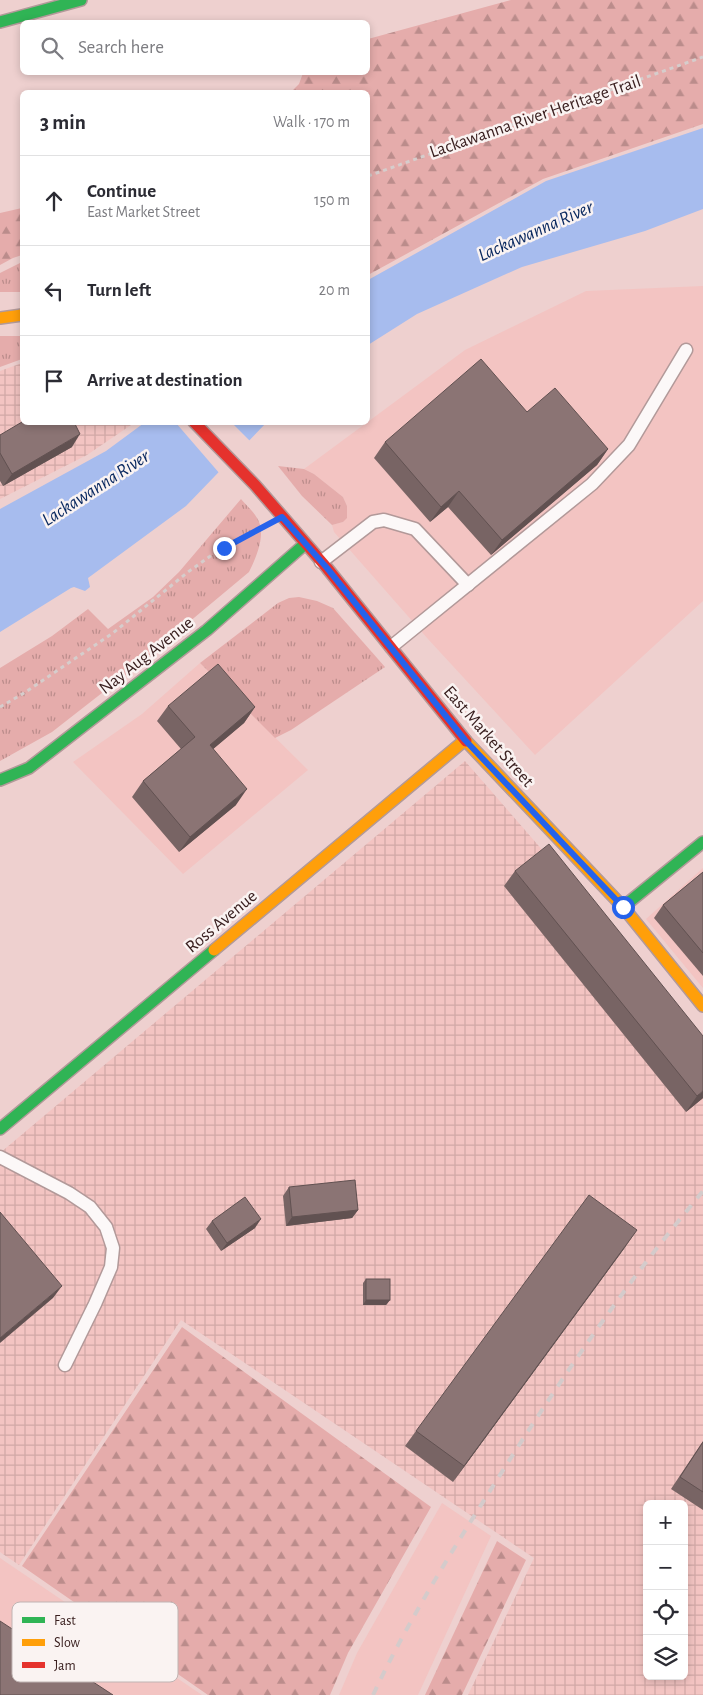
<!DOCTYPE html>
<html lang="en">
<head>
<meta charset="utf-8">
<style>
  :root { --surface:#fff; --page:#f7f7f7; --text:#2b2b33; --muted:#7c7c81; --line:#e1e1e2 }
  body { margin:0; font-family:"Alegreya Sans",sans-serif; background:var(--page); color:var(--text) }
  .controls { position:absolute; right:15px; bottom:15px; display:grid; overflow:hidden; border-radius:8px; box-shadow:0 2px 8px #0003 }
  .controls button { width:45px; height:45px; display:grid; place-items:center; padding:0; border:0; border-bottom:1px solid var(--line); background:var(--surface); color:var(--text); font:25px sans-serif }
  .stop { position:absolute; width:15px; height:15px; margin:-11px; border:4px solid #2563eb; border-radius:50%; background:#fff }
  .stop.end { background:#2563eb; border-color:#fff; box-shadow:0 1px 5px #0008 }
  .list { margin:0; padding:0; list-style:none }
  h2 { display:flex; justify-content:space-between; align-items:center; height:65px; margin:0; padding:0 20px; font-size:21px }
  h2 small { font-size:16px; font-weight:400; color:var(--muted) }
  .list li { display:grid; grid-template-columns:32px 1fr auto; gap:15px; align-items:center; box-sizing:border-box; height:90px; padding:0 20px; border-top:1px solid var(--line) }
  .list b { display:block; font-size:19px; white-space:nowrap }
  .list p { margin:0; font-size:16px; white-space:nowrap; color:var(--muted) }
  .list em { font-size:16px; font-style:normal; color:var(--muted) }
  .icon { flex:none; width:28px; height:28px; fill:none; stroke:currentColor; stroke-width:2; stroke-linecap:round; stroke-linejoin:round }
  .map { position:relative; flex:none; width:703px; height:1695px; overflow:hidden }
  .search { position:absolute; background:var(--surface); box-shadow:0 2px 8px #0003; left:20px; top:20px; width:350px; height:55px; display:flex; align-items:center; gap:12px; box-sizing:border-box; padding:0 18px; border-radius:8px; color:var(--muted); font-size:19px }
  .panel { position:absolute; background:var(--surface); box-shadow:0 2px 8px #0003; left:20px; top:90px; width:350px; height:335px; border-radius:8px }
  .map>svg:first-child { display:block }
</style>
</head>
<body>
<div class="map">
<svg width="703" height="1695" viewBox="0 0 703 1695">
  <defs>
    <pattern id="industrial-grid" width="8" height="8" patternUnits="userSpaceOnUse" patternTransform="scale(1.25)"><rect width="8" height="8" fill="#f3c4c2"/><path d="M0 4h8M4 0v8" fill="none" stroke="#d1a8a6"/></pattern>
    <pattern id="grass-tufts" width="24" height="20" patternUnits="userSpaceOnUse" patternTransform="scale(1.25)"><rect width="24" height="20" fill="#e5acab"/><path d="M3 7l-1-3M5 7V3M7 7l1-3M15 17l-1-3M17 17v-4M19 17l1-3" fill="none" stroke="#bb8c8b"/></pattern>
    <pattern id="forest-firs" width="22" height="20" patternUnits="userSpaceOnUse" patternTransform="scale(1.25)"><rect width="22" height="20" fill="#e5acab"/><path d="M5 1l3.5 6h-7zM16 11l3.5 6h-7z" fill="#bb8c8b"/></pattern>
  </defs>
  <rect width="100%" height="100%" fill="#eed0cf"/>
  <!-- built -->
  <g fill="#f3c4c2">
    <path d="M703 286V601L535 755 428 639 334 532 332 525 343 522 347 506 343 497 314 474 304 469 465 350 586 291Z"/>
    <path d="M200 663 308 770 183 874 73 762 142 714Z"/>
    <path d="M703 868V988L646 919Z"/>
    <path d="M442 1503 491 1536 418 1695H339L357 1653Z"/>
    <path d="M0 1558 202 1695H0Z"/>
  </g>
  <!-- industrial -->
  <g fill="url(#industrial-grid)" fill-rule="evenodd">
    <path d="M22 363V422L134 423 87 455 0 499V371Z"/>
    <path d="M465 761 617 936 703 1046V1695H468L534 1558 181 1320 19 1565 0 1552V1153ZM647 1504H684V1676H647Z"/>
  </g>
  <!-- grass -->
  <g fill="url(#grass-tufts)">
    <path d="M22 262V292H0V273Z"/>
    <path d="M0 336H22V359L0 367Z"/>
    <path d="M278 466 304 469 314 474 343 497 347 506V518L343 522 332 525 302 496Z"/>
    <path d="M241 499C246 505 253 511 257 518 267 533 256 558 249 572L134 668 52 732 0 761V668L52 636 88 609 108 629 153 597 179 572Z"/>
    <path d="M299 597 317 601 333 608 385 667 291 730 275 738 200 663 278 603 289 598Z"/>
  </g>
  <!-- forest -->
  <g fill="url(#forest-firs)">
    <path d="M511 0H703V124L543 179 368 275V92H291L299 84 303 73 368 72V39Z"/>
    <path d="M22 208V255L13 258 0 265V213Z"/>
    <path d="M182 1327 431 1507 348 1653 330 1695H208L22 1566Z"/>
    <path d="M497 1541 526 1560 462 1695H425Z"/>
  </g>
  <!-- water -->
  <g fill="#a7bcee">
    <path d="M703 128V209L645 231 522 267 417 314 368 345V280L546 181Z"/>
    <path d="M144 423H266L186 506 88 578 90 587 85 591 74 587 71 588 0 632V509L106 451Z"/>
  </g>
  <!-- pier -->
  <path fill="#eed0cf" d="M176 423H232L251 442 220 474Z"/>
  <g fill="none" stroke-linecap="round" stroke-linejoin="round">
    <!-- lane casing -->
    <g stroke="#b29999" stroke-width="15">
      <g id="lane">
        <path d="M321 562 373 522 384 520 415 529 468 585"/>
        <path d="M391 647 592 484 629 445 686 350"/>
        <path d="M0 1157 69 1193 90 1207 106 1227 113 1248 111 1267 95 1304 65 1365"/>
      </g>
    </g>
    <!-- fast casing -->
    <g stroke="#b29999" stroke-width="14">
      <g id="fast">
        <path d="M0 22 81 0"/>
        <path d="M0 780 29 768 207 630 305 544"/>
        <path d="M623 907 703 842"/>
        <path d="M0 1129 214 950"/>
      </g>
    </g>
    <!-- slow casing -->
    <g stroke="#b29999" stroke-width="14">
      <g id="slow">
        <path d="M0 318 22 315"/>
        <path d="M466 741 623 907 703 1006"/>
        <path d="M214 950 465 740"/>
      </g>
    </g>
    <!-- jam casing -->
    <g stroke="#b29999" stroke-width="14">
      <path id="jam" d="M194 422 255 485 327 568 466 741"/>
    </g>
    <!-- path -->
    <g stroke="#d6cdcc" stroke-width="3" stroke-dasharray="4 4" stroke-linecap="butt">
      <path d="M368 176 703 57"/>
      <path d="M0 707 24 693 113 633 188 572 223 547 259 529"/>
    </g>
    <!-- lane -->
    <use href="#lane" stroke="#fcf8f8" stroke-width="12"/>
    <!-- fast -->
    <use href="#fast" stroke="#30b455" stroke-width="11"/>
    <!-- slow -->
    <use href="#slow" stroke="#ff9f0a" stroke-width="11"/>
    <!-- jam -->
    <use href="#jam" stroke="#e5322d" stroke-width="11"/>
    <!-- rail -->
    <path stroke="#d4cbcb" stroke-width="4" stroke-dasharray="9 9" stroke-linecap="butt" d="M373 1695C406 1625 447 1559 488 1494 535 1419 584 1345 637 1274 658 1246 681 1218 703 1191"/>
  </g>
  <!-- wall -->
  <g fill="#786464">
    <path d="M527 412 608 449 597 465 491 555 448 507 430 522 374 458 385 442Z"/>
    <path d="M0 435 72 447 3 486 0 481Z"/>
    <path d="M168 706 255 707 244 723 213 749 236 805 179 852 132 797 143 781 181 749 157 721Z"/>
    <path d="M515 871 703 1098 686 1112 504 886Z"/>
    <path d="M703 872V976L654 918 663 905Z"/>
    <path d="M289 1187 358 1210 352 1218 286 1226 283 1196Z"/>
    <path d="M212 1221 255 1228 221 1251 206 1229Z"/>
    <path d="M626 1246 453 1482 405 1446 416 1431Z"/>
    <path d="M366 1279 390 1300 386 1305H363V1283Z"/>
    <path d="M703 1441V1510L671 1489Z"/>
  </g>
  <!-- shaded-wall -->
  <g fill="#615151">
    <path d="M80 434 72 447 3 486 12 474Z"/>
    <path d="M608 449 597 465 491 555 502 540Z"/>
    <path d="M459 491 448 507 430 522 441 507Z"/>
    <path d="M255 707 244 723 199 761 210 745Z"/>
    <path d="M247 789 236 805 179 852 190 837Z"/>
    <path d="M703 1091V1098L686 1112 697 1096Z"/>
    <path d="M358 1210 352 1218 286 1226 292 1217Z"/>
    <path d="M261 1219 255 1228 221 1251 227 1243Z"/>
    <path d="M637 1230 626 1246 453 1482 464 1466Z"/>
    <path d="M62 1286 53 1298 0 1343V1338Z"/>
    <path d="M366 1300H390L386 1305H363Z"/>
  </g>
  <!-- building -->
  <g fill="#8b7474" stroke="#615151">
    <path d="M481 359 527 412 555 388 608 449 502 540 459 491 441 507 385 442Z"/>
    <path d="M22 422H74L80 434 12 474 0 453V435Z"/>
    <path d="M218 664 255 707 210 745 247 789 190 837 143 781 195 737 168 706Z"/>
    <path d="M549 844 703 1036V1091L697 1096 515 871Z"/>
    <path d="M703 872V953L663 905Z"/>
    <path d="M355 1180 358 1210 292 1217 289 1187Z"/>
    <path d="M589 1195 637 1230 464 1466 416 1431Z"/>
    <path d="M245 1197 261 1219 227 1243 212 1221Z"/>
    <path d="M0 1212 62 1286 0 1338Z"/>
    <rect x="366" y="1279" width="24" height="21"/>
    <path d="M703 1442V1492L680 1477Z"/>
    <path d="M0 1621 113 1695H0Z"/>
  </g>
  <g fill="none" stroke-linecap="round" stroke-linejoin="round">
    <!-- route -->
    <path stroke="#2563eb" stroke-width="6" d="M224 548 282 517 327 568 465 740 623 907"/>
  </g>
  <g text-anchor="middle" stroke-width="5" stroke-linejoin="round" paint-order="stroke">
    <!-- street labels -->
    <g font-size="18" fill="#3a2020" stroke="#faf3f2">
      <text transform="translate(535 116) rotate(-19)" y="6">Lackawanna River Heritage Trail</text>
      <text transform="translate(146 655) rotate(-38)" y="6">Nay Aug Avenue</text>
      <text transform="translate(489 736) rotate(49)" y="6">East Market Street</text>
      <text transform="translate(221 921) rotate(-40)" y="6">Ross Avenue</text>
    </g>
    <!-- water labels -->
    <g font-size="19" font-style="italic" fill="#0a2960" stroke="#faf3f2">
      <text transform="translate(535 230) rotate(-24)" y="7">Lackawanna River</text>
      <text transform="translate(95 487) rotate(-33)" y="7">Lackawanna River</text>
    </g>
  </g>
  <!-- legend -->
  <rect x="12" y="1602" width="166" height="80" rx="8" fill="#faf3f2" stroke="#c0b4b3" stroke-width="1"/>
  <rect x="22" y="1617" width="23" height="6" fill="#30b455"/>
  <rect x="22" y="1639" width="23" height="7" fill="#ff9f0a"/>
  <rect x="22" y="1662" width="23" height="6" fill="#e5322d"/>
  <g font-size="14" fill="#3a2020">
    <text x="54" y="1625">Fast</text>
    <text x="54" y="1647">Slow</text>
    <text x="54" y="1670">Jam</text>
  </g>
</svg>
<div class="controls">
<button>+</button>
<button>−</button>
<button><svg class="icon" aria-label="locate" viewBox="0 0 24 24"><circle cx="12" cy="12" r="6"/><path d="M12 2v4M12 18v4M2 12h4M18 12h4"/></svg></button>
<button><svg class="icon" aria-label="layers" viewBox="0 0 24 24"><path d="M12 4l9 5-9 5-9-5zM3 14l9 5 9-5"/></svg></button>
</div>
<div class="stop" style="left:623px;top:907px"></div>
<div class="stop end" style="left:224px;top:548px"></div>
<div class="search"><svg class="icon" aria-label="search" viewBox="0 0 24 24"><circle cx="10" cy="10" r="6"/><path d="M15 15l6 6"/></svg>Search here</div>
<section class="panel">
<h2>3 min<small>Walk · 170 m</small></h2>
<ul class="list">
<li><svg class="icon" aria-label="ahead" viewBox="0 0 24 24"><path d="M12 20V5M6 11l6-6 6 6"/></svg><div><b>Continue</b><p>East Market Street</p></div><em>150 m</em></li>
<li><svg class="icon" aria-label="left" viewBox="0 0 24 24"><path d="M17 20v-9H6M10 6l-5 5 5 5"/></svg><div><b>Turn left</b></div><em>20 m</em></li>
<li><svg class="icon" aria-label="arrive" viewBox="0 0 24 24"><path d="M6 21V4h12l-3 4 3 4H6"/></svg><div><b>Arrive at destination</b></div></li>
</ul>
</section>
</div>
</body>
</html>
